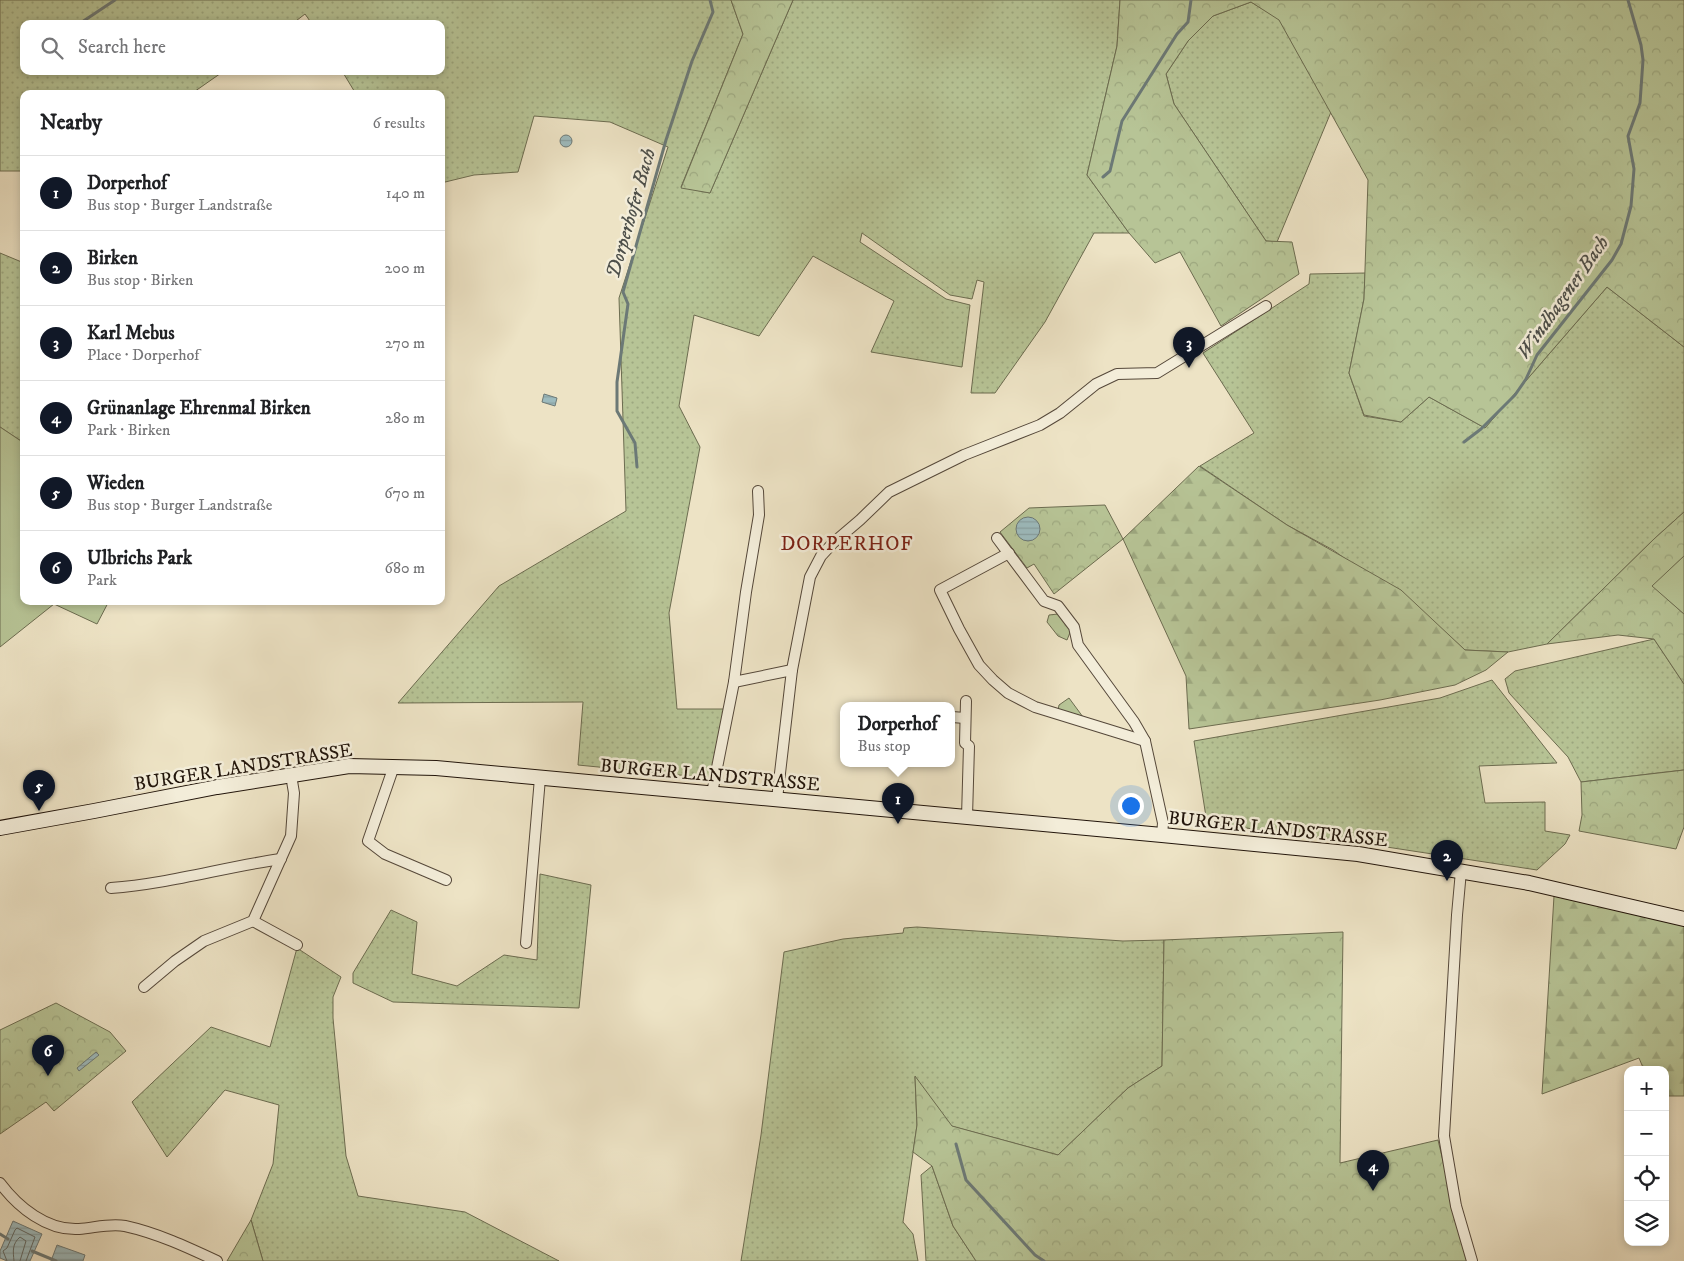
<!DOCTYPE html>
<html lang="en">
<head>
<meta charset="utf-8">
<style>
  :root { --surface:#fff; --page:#f6f6f6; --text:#202124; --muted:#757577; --line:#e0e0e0; --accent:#111827 }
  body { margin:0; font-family:"IM FELL DW Pica",serif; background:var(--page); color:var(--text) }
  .controls { position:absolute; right:15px; bottom:15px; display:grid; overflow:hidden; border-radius:10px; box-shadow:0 2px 8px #0003 }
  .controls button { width:45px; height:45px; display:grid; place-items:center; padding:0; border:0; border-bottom:1px solid var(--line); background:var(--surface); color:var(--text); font:25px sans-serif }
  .you { position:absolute; left:1130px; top:805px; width:18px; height:18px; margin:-12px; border:4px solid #fff; border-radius:50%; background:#1a73e8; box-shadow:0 0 0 8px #1a73e833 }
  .badge { display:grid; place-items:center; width:32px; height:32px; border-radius:50%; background:var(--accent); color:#fff; font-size:16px; font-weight:700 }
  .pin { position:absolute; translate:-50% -41px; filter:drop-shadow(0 1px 2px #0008) }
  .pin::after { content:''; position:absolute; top:26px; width:18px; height:15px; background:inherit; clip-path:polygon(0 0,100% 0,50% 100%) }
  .popup { position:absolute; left:840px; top:702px; width:115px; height:65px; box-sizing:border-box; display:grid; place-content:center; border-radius:10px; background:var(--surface); filter:drop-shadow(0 1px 4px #0005); font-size:16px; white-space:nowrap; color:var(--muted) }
  .popup b { font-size:19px; color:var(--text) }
  .popup::after { content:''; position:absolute; left:50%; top:100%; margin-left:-10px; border:10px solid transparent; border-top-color:var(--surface) }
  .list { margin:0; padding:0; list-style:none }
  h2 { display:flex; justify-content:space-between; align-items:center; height:65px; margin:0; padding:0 20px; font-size:21px }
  h2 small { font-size:16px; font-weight:400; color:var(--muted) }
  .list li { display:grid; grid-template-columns:32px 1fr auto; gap:15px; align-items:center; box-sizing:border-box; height:75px; padding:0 20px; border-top:1px solid var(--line) }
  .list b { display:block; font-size:19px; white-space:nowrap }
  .list p { margin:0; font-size:16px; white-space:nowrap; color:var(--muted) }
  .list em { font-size:16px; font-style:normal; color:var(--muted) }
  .icon { flex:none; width:28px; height:28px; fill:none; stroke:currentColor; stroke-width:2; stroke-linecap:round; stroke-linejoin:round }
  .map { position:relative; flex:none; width:1684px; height:1261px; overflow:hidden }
  .search { position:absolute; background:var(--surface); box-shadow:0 2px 8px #0003; left:20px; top:20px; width:425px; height:55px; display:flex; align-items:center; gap:12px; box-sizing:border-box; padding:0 18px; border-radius:10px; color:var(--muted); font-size:19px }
  .panel { position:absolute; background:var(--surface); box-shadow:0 2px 8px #0003; left:20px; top:90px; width:425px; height:515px; border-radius:10px }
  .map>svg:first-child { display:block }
</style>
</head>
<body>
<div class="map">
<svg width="1684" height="1261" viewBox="0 0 1684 1261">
  <defs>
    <pattern id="grass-dots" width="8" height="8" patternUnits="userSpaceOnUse" patternTransform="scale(1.25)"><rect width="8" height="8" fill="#b7c496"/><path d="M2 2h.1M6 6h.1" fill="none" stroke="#9da880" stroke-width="1.8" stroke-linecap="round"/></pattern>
    <pattern id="forest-firs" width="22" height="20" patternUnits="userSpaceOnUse" patternTransform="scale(1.25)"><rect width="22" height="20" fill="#b7c496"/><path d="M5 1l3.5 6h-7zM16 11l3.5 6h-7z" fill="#9da880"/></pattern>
    <pattern id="park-crowns" width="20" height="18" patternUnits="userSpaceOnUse" patternTransform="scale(1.25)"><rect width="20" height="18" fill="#b7c496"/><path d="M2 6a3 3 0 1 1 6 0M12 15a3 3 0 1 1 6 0" fill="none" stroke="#9da880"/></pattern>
    <pattern id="water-rules" width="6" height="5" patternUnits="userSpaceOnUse" patternTransform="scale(1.25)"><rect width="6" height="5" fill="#9dbbbe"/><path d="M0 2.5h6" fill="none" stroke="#87a0a2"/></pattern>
  </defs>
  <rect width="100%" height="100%" fill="#ede3c5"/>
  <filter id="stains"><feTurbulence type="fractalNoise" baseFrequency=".004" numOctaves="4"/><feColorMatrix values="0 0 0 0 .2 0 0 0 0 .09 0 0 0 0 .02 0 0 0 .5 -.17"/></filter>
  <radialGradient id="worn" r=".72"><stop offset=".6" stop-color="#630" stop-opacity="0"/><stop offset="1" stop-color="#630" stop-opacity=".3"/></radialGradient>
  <!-- grass -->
  <g fill="url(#grass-dots)" stroke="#6c6c50">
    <path d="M0 0H731L743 34 681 187 710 193 793 0H1120L1117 46 1087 175 1129 233H1094L1045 322 995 393H971L984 282 977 280 972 299 950 295 862 233 860 242 946 299 970 305 962 367 871 352 894 301 813 256 759 336 694 315 679 406 700 447 669 613 677 709H724L710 778 578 765 583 702 398 703 499 586 626 511 619 298 668 147 610 122 534 116 518 172 474 175 441 183V94H356L342 71H441V24H312L305 14 292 24H24V71H224L191 94H24V171H0Z"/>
    <path d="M1251 2 1279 19 1331 112 1277 242 1266 241 1174 104 1166 74 1188 41 1213 16Z"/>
    <path d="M0 253 24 263V443L0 427Z"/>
    <path d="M1365 273 1364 299 1349 373 1364 416 1401 422 1429 397 1485 428 1607 287 1684 347V512L1654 539 1547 644 1508 652 1465 650 1435 623 1333 550 1287 525 1200 466 1254 433 1203 353 1309 284 1310 274Z"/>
    <path d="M1654 639 1684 684V770L1581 782 1568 757 1509 693 1505 679 1515 671Z"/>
    <path d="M1492 680 1557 763 1479 766 1485 803 1545 802V831L1570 835 1565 844 1537 870 1354 842 1207 823 1194 741 1440 698Z"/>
    <path d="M540 874 591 885 579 1008 393 1002 353 983V973L391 910 417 922 412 974 457 986 504 955 537 960Z"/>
    <path d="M917 927 1123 941 1164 940 1162 1066 1128 1088 1058 1155 951 1126 915 1077 917 1125 903 1222 913 1234 918 1261H741L761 1135 784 952 843 939 903 933 904 928Z"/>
    <path d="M297 948 341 977 333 997V1018L346 1156 358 1196 465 1212 559 1261H263L251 1220 273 1164 279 1105 225 1090 167 1157 132 1102 211 1027 270 1047Z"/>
    <path d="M932 1166 953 1226 976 1261H926L921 1175Z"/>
  </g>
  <!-- forest -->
  <g fill="url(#forest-firs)" stroke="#6c6c50">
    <path d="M1199 466 1287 525 1401 590 1465 650 1508 652 1486 670 1455 685 1380 700 1189 729 1186 676 1123 539Z"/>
    <path d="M1554 896 1684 925V1096H1665V1070H1644L1639 1058 1542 1094Z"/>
  </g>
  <!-- park -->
  <g fill="url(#park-crowns)" stroke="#6c6c50">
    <path d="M731 0H793L710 193 681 188 743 34Z"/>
    <path d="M1120 0H1684V347L1607 287 1485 428 1429 397 1401 422 1364 415 1349 373 1364 299 1368 180 1279 20 1251 2 1213 16 1188 41 1166 74 1174 104 1266 241 1292 242 1299 274 1221 326 1180 252 1155 263 1129 233 1087 175 1117 46Z"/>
    <path d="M1105 505 1123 539 1054 594 1034 564 1027 568 1000 532 1029 508Z"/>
    <path d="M1684 512V556L1653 586 1684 614V684L1654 639 1618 635 1547 644 1654 539Z"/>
    <path d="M1058 614 1071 630 1067 640 1058 636 1047 622 1049 615Z"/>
    <path d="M1069 698 1083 717 1058 710 1059 705Z"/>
    <path d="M1684 770V827L1676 849 1579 831 1582 815 1581 782Z"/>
    <path d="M1343 932 1340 1163 1438 1140 1467 1261H976L953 1226 932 1166 913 1152 917 1125 915 1076 952 1126 1058 1155 1128 1088 1162 1066 1164 940Z"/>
    <path d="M56 1003 110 1032 126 1051 54 1111 46 1102 0 1134V1030Z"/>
    <path d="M251 1220 263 1261H227Z"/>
  </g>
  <!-- pitch -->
  <g fill="#b7c496" stroke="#6c6c50">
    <path d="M0 427 24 443V601H109L97 624 54 604 0 647Z"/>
    <path d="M1684 556V614L1652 586Z"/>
  </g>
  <!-- water -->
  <g fill="url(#water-rules)" stroke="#6c7976">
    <circle cx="566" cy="141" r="6"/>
    <path d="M544 394 557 398 555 406 542 402Z"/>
    <circle cx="1028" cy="529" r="12"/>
    <path d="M96 1052 99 1055 79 1071 77 1068Z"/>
    <path d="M13 1221 42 1234 30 1261H7L0 1258V1251Z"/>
    <path d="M57 1245 85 1255 83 1261H51Z"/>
  </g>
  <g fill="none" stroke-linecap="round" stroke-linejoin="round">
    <!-- shore -->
    <g stroke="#606864" stroke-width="1">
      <path d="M7 1261 3 1251 7 1248 15 1230 17 1228 35 1237 26 1261"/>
      <path d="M14 1261C13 1251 12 1244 20 1237L26 1241 20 1261"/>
    </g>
    <!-- stream -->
    <g stroke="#6c7976" stroke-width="3">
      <path d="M79 24 115 0"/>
      <path d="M1103 177 1110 171 1122 121 1177 34 1188 22 1191 0"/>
      <path d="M1464 442 1481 429 1515 395 1526 379 1537 355 1612 260 1621 244 1631 206 1634 169 1628 136 1640 103 1643 60 1641 45 1628 0"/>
      <path d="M637 467 635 443 617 411V382L628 304 623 292 666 140 692 61 713 12 710 0"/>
      <path d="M956 1144 966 1180 1035 1255 1044 1261"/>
      <path d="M0 1234 8 1239"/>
      <path d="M32 1251 56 1261"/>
    </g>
    <!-- minor casing -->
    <g stroke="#55483a" stroke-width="12">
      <g id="minor">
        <path d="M997 538 1044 601 1058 606 1074 627 1078 645 1134 722 1145 741 1163 823 1162 835"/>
        <path d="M1009 553 940 590 959 629 979 665 993 680 1008 693 1035 707 1145 741"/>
        <path d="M734 682 792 670"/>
        <path d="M966 701 965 743 969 746 967 817"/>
        <path d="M952 717 965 718"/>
        <path d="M394 766 368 841 385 854 446 880"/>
        <path d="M712 793 734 682 746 592 759 515 758 491"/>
        <path d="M777 799 792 670 810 577 821 556 833 543 860 520 889 492 964 455 1040 425 1060 413 1096 384 1117 374 1157 373 1266 306"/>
        <path d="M1461 871 1457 915 1444 1136 1456 1206 1472 1261"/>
        <path d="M111 888C168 884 224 867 281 859"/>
        <path d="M253 921 297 945"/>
        <path d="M526 943 540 778"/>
        <path d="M144 987 175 961 204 941 253 921 291 836 294 793 291 775"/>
        <path d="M0 1183C18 1207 47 1231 79 1229 94 1228 110 1223 125 1226 157 1233 187 1247 217 1261"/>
      </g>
    </g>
    <!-- secondary casing -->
    <g stroke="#22150b" stroke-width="16">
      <path id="secondary" d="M0 828 94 811 217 787 349 766 436 768 1162 835 1358 854 1529 883 1684 919"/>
    </g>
    <!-- minor -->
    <use href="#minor" stroke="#f3edd9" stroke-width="10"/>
    <!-- secondary -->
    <use href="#secondary" stroke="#f3edd9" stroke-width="14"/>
  </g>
  <g text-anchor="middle" stroke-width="5" stroke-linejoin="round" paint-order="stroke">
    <!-- street labels -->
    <g font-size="19" fill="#22150b" stroke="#f3edd9">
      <text transform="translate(243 766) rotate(-9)" y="7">BURGER LANDSTRASSE</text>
      <text transform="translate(710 774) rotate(5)" y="7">BURGER LANDSTRASSE</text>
      <text transform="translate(1278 828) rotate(6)" y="7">BURGER LANDSTRASSE</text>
    </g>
    <!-- water labels -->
    <g font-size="20" font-style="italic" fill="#4d4f4a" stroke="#f3edd9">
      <text transform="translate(630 213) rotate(-74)" y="7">Dorperhofer Bach</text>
      <text transform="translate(1562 297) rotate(-55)" y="7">Windhagener Bach</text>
    </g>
    <!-- neighbourhood labels -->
    <g font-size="20" letter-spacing="1" fill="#7a1f14" stroke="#f3edd9">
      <text x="847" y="550">DORPERHOF</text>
    </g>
  </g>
  <rect width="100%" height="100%" filter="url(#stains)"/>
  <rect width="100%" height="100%" fill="url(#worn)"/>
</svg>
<div class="controls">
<button>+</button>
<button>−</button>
<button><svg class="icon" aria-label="locate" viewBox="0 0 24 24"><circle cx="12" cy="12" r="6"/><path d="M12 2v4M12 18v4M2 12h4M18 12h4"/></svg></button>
<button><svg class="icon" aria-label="layers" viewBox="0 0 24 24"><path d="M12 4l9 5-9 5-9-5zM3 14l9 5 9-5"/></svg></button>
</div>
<div class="you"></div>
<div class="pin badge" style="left:898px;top:824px">1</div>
<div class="popup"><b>Dorperhof</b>Bus stop</div>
<div class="pin badge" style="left:1447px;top:881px">2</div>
<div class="pin badge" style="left:1189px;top:368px">3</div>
<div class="pin badge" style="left:1373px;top:1191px">4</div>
<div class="pin badge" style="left:39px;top:811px">5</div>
<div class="pin badge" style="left:48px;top:1076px">6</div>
<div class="search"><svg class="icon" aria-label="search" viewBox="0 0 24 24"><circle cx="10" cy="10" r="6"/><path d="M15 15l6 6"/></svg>Search here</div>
<section class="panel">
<h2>Nearby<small>6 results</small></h2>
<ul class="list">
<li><span class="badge">1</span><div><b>Dorperhof</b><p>Bus stop · Burger Landstraße</p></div><em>140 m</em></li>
<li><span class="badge">2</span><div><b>Birken</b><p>Bus stop · Birken</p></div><em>200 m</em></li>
<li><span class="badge">3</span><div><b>Karl Mebus</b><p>Place · Dorperhof</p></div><em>270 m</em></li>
<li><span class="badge">4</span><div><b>Grünanlage Ehrenmal Birken</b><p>Park · Birken</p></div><em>280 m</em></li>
<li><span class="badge">5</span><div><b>Wieden</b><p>Bus stop · Burger Landstraße</p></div><em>670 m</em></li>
<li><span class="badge">6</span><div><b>Ulbrichs Park</b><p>Park</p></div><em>680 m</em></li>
</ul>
</section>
</div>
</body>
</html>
